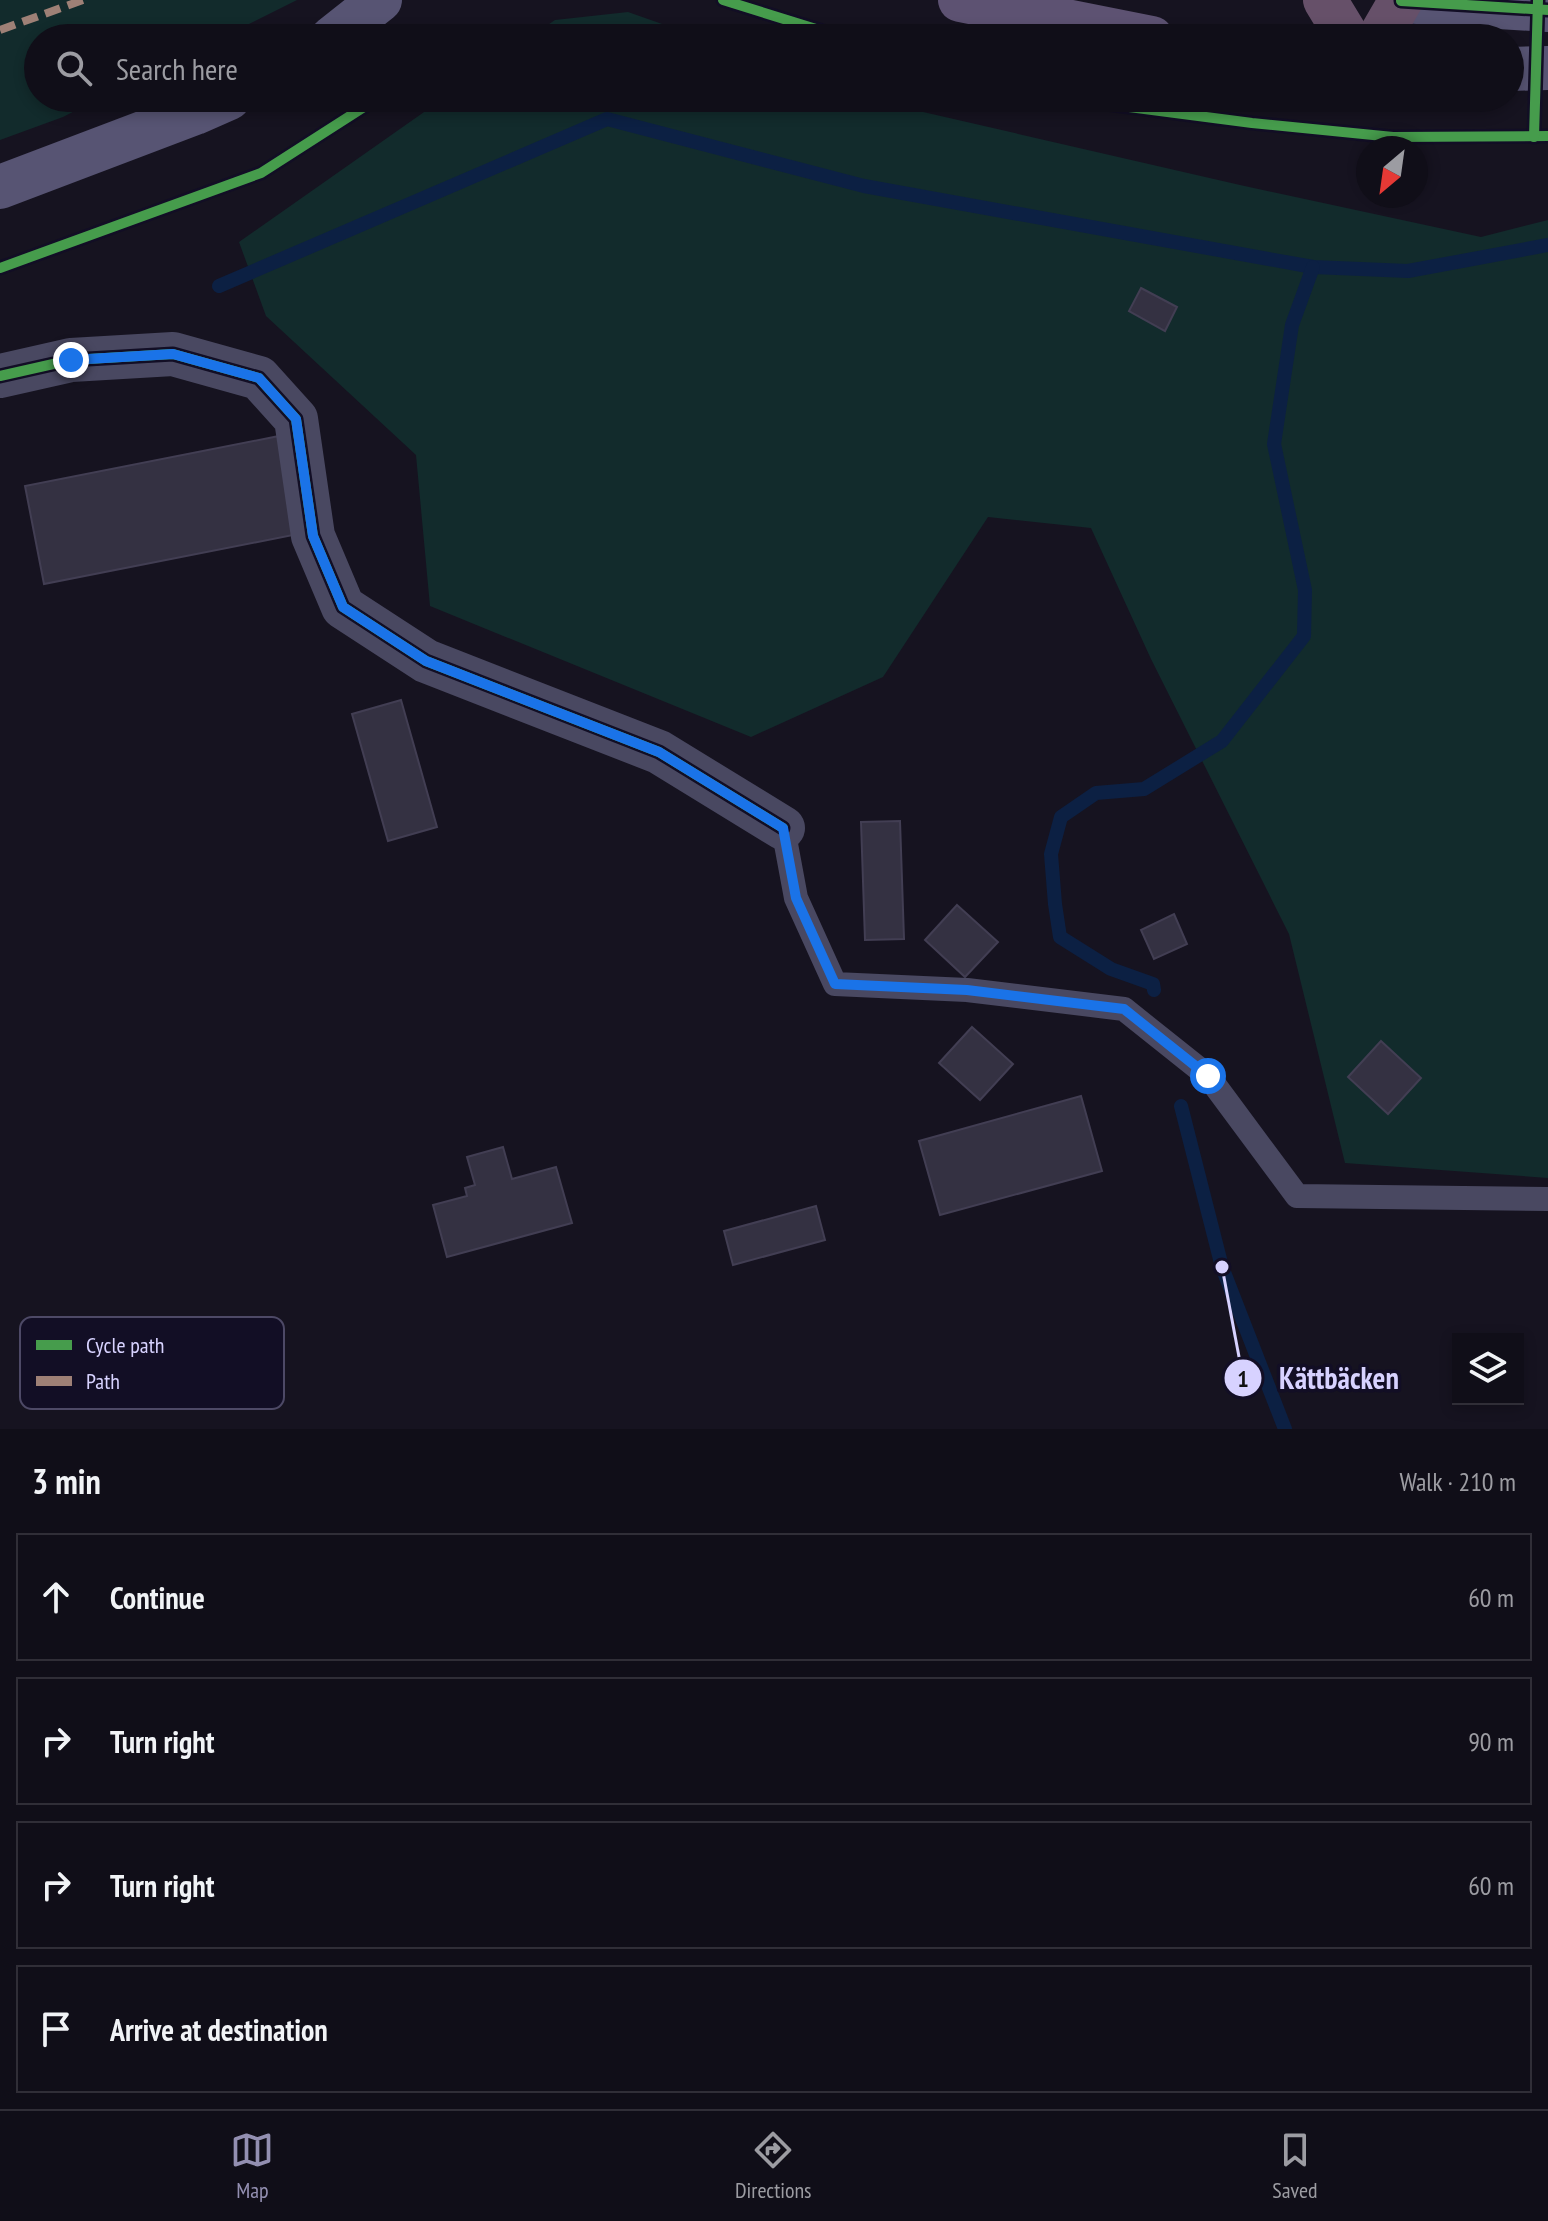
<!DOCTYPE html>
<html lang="en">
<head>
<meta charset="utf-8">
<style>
  :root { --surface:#100e18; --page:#1e1c25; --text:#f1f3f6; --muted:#9c9ca2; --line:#302e37; --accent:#938fb1 }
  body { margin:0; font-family:"PT Sans Narrow",sans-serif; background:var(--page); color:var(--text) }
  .controls { position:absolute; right:24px; bottom:24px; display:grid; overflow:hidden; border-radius:0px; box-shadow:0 4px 12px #0003 }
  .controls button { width:72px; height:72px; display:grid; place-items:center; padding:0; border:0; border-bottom:2px solid var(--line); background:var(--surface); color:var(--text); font:40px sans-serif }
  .compass { position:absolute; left:1356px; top:136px; width:72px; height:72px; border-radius:50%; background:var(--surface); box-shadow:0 4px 12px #0003; rotate:209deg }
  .stop { position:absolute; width:24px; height:24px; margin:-18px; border:6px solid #1a73e8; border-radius:50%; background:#fff }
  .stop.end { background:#1a73e8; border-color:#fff; box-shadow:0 2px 8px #0008 }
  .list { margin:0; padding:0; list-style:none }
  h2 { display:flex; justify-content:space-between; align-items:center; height:104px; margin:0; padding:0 32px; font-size:34px }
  h2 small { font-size:26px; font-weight:400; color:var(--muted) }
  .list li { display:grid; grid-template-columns:52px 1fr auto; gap:24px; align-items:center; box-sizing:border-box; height:128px; margin:0 16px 16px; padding:0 16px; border:2px solid var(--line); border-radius:0px }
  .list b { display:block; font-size:30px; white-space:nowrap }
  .list em { font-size:26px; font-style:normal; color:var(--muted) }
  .icon { flex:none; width:44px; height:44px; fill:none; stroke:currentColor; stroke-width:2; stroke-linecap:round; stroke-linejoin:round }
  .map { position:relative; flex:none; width:1548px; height:1429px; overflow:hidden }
  .search { position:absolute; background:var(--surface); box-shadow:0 4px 12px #0003; left:24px; right:24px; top:24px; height:88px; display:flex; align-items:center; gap:20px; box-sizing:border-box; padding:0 28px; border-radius:44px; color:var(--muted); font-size:30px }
  .sheet { height:680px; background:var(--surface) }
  nav { display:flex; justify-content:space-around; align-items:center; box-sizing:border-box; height:112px; border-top:2px solid var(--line); background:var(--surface); font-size:22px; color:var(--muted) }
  nav a { display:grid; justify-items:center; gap:4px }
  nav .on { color:var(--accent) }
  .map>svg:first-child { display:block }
</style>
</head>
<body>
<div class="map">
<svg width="1548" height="1429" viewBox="0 0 1548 1429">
  <rect width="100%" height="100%" fill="#161320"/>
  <!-- green -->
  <g fill="#122b2c">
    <path d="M0 0H297L221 38H38V98H100L63 117 0 140Z"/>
    <path d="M628 12 702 38H529L555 20Z"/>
    <path d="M444 98H873L897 106 1240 185 1481 237 1548 220V1178L1345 1163 1289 934 1151 659 1091 528 988 517 883 677 751 737 430 606 416 455 266 316 239 242Z"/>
  </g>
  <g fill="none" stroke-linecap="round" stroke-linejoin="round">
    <!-- stream -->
    <g stroke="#0c2043" stroke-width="14">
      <path d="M219 286 607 119 864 186 1313 267 1408 271 1548 245"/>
      <path d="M1154 990 1153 984 1111 969 1060 937 1055 904 1051 854 1061 817 1096 793 1144 789 1222 741 1304 636 1305 590 1274 444 1292 325 1313 267"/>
      <path d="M1181 1106 1222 1267 1285 1429"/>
    </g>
  </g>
  <!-- building -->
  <g fill="#343142" stroke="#423e53" stroke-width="2">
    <path d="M1141 288 1177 307 1165 331 1129 311Z"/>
    <path d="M279 436 298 534 44 584 25 486Z"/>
    <path d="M401 700 437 827 388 841 352 714Z"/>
    <path d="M900 821 904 939 865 940 861 822Z"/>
    <path d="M957 905 998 942 965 977 925 940Z"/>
    <path d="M1174 914 1187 944 1154 959 1141 930Z"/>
    <path d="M972 1027 1013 1064 980 1100 939 1063Z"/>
    <path d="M1381 1041 1421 1078 1388 1114 1348 1077Z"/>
    <path d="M1081 1096 1102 1171 940 1215 919 1141Z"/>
    <path d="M503 1147 512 1179 556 1167 572 1223 447 1257 433 1205 467 1196 465 1188 475 1185 467 1157Z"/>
    <path d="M816 1206 825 1240 733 1265 724 1231Z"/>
  </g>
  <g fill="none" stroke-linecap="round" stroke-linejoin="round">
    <!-- lane -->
    <path stroke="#494861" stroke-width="24" d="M783 828 796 898 835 984 967 990 1124 1009 1208 1076 1297 1196 1548 1199"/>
    <!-- street -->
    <path stroke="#494861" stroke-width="44" d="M0 376 71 360 173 354 259 378 296 419 313 536 343 607 426 661 659 752 783 828"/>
    <!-- secondary -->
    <g stroke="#575473" stroke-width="44">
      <path d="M1401 1 1548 10"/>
      <path d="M332 38 380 0"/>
      <path d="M1510 69 1548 68"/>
      <path d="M0 187 195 113 229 98"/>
    </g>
    <!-- primary -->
    <path stroke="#5d5272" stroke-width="44" d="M960 0 1152 38"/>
    <!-- highway -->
    <g stroke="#665069" stroke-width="44">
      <path d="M1325 0 1348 38"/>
      <path d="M1379 38 1401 0"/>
    </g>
    <!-- quiet -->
    <path stroke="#9e8076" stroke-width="8" stroke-dasharray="16 8" stroke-linecap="butt" d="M0 30 83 0"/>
    <!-- cycleway casing -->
    <g stroke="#120e25" stroke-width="15">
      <g id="cycleway">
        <path d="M723 0 845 38"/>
        <path d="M1401 1 1548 10"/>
        <path d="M1079 98 1106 104 1252 123 1393 137 1548 136"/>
        <path d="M1534 137 1538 0"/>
        <path d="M0 268 261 173 378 98"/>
        <path d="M0 376 71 360 173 354 259 378 296 419 313 536 343 607 426 661 659 752 783 828"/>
      </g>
    </g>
    <!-- cycleway -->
    <use href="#cycleway" stroke="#469c4c" stroke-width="10"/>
  </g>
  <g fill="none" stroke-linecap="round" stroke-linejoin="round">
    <!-- route -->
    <path stroke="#1a73e8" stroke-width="10" d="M71 360 173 354 259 378 296 419 313 536 343 607 426 661 659 752 783 828 796 898 835 984 967 990 1124 1009 1208 1076"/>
  </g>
  <!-- legend -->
  <rect x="20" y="1317" width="264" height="92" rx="12" fill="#120e25" stroke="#4d4966" stroke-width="2"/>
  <rect x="36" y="1340" width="36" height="10" fill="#469c4c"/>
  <rect x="36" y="1376" width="36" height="10" fill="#9e8076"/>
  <g font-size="22" fill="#d7d2ff">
    <text x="86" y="1353">Cycle path</text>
    <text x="86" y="1389">Path</text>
  </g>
  <!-- callouts -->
  <path fill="none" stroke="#d7d2ff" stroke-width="3" d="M1222 1267L1243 1378"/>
  <g fill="#d7d2ff" stroke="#120e25" stroke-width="3">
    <circle cx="1222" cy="1267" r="8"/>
    <circle cx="1243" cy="1378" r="20"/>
  </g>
  <g font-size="24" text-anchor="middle" font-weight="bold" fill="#111">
    <text x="1243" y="1387">1</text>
  </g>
  <g font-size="30" text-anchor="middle" font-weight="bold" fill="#d7d2ff" stroke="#120e25" stroke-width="7" stroke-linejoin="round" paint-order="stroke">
    <text x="1339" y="1389">Kättbäcken</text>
  </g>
</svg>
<div class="controls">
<button><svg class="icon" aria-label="layers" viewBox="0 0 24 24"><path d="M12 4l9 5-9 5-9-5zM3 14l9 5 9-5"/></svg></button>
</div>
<svg class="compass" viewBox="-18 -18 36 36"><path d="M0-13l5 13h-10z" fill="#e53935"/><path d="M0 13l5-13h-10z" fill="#9c9ca2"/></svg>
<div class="stop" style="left:1208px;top:1076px"></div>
<div class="stop end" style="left:71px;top:360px"></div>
<div class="search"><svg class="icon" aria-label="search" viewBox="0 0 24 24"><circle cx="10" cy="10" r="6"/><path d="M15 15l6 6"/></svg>Search here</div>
</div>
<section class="sheet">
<h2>3 min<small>Walk · 210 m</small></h2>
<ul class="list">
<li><svg class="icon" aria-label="ahead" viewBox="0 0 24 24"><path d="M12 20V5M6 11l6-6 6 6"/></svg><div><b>Continue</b></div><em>60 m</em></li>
<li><svg class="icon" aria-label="right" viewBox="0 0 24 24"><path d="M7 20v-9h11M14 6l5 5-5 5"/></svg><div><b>Turn right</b></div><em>90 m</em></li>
<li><svg class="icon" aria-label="right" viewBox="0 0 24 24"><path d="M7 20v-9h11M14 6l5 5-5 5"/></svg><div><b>Turn right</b></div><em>60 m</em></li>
<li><svg class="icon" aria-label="arrive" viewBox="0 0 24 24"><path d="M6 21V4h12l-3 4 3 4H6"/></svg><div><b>Arrive at destination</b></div></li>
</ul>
</section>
<nav>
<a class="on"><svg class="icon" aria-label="map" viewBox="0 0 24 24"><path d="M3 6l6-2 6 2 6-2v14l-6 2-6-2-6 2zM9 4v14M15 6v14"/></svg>Map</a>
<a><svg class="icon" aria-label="directions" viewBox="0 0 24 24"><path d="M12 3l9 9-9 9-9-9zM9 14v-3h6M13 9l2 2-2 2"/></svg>Directions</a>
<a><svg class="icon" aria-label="saved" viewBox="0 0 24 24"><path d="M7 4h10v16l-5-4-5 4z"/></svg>Saved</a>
</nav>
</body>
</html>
